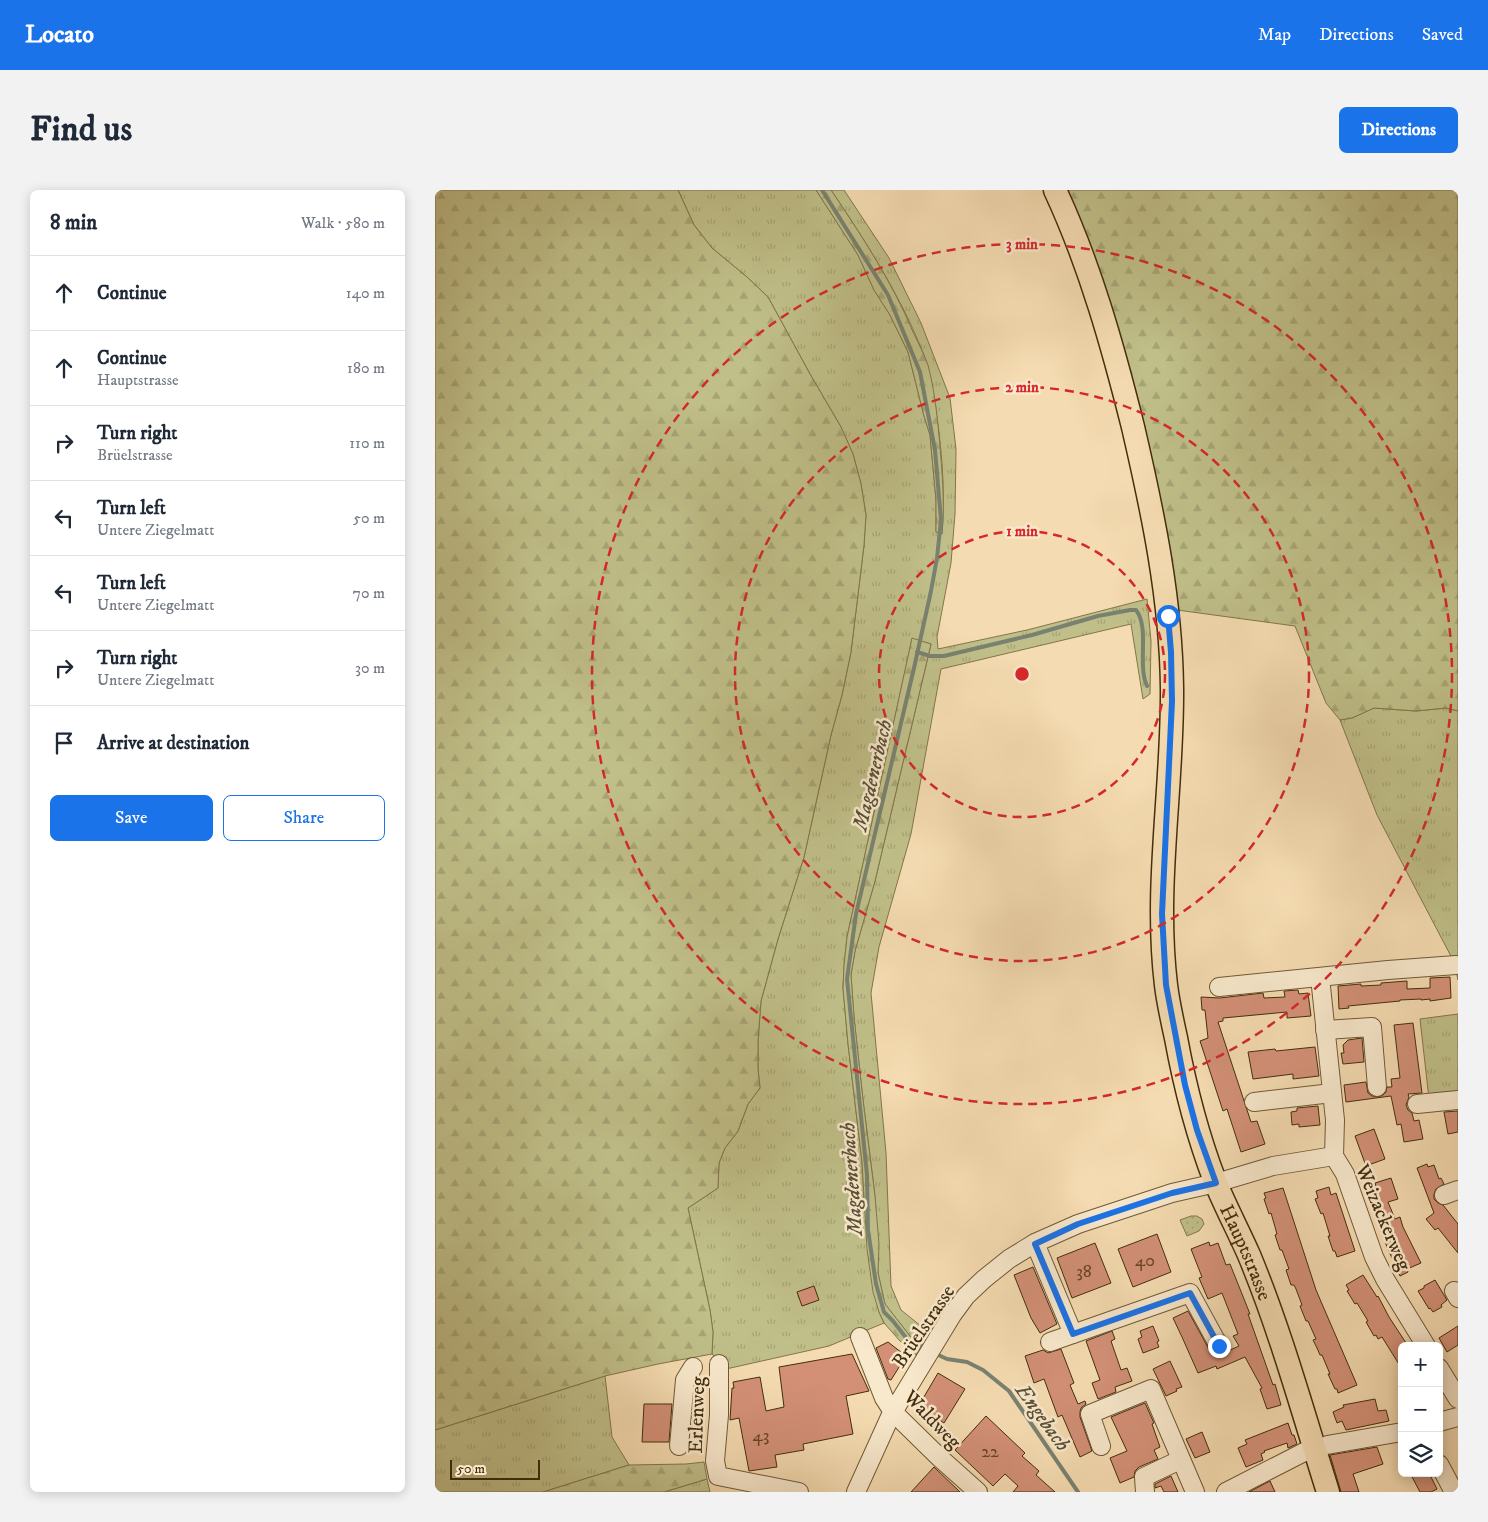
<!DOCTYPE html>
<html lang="en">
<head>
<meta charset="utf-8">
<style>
  :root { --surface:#fff; --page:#f2f2f3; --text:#1f2937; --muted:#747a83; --line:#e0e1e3; --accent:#1a73e8 }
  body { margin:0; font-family:"IM FELL DW Pica",serif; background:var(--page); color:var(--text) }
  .controls { position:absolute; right:15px; bottom:15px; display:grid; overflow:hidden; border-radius:8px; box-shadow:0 2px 12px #0003 }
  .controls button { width:45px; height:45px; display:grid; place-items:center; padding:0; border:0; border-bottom:1px solid var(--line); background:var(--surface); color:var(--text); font:25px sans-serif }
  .scale { position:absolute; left:15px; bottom:12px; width:90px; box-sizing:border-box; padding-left:5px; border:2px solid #432e0c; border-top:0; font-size:14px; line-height:18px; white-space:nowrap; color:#432e0c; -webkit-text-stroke:4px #f8e8cc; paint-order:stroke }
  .stop { position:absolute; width:15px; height:15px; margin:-11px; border:4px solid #1a73e8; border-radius:50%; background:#fff }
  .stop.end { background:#1a73e8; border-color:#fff; box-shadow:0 1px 5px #0008 }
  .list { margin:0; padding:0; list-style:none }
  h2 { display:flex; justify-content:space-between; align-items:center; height:65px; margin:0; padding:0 20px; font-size:21px }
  h2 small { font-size:16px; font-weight:400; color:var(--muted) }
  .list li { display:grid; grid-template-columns:32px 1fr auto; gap:15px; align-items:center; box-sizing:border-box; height:75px; padding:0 20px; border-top:1px solid var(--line) }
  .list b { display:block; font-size:19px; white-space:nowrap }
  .list p { margin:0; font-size:16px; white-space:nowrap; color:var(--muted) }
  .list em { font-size:16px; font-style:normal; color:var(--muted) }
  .actions { display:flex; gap:10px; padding:15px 20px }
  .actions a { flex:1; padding:11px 0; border:1px solid var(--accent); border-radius:8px; text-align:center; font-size:18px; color:var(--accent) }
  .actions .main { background:var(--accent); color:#fff }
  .icon { flex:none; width:28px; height:28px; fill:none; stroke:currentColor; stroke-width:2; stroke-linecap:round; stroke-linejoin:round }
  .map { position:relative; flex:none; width:1023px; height:1302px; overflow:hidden; border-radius:8px }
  header { display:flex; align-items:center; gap:30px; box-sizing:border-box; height:70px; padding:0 25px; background:var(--accent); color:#fff }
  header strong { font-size:24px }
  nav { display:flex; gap:28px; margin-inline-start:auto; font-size:18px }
  .intro { display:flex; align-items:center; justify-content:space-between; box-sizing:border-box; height:120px; padding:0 30px }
  h1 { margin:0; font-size:35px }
  .button { padding:12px 22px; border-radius:8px; background:var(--accent); color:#fff; font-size:18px; font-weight:700 }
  main { display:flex; gap:30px; padding:0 30px }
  aside { flex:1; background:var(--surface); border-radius:8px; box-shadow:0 2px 12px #0003 }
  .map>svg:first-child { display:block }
</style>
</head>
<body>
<header>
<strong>Locato</strong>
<nav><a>Map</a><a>Directions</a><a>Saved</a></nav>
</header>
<div class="intro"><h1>Find us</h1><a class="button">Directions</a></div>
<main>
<aside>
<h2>8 min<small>Walk · 580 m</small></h2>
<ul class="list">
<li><svg class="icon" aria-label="ahead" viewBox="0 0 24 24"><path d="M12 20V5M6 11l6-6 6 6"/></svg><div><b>Continue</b></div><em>140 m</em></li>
<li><svg class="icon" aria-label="ahead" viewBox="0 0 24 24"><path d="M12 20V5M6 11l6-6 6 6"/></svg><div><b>Continue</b><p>Hauptstrasse</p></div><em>180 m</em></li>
<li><svg class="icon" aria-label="right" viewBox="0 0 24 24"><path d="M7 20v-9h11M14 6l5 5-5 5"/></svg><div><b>Turn right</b><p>Brüelstrasse</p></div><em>110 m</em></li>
<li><svg class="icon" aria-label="left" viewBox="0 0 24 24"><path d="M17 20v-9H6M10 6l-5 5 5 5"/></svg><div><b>Turn left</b><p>Untere Ziegelmatt</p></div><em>50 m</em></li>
<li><svg class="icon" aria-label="left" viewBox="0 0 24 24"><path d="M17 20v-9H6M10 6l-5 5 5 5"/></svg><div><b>Turn left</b><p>Untere Ziegelmatt</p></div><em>70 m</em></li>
<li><svg class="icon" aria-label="right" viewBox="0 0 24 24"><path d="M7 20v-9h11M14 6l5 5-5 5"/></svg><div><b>Turn right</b><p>Untere Ziegelmatt</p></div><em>30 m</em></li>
<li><svg class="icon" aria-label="arrive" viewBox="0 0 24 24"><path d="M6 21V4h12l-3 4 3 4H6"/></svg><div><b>Arrive at destination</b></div></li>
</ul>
<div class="actions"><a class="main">Save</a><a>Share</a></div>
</aside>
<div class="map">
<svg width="1023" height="1302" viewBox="0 0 1023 1302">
  <defs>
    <pattern id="grass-tufts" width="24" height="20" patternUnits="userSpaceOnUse" patternTransform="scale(1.25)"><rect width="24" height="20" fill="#c0bf89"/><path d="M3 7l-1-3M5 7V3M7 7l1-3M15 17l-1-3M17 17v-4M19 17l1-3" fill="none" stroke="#a6a475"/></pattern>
    <pattern id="forest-firs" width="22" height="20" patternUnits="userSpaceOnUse" patternTransform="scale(1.25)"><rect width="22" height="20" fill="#c0bf89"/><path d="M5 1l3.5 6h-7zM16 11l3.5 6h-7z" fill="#a6a475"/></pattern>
    <pattern id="park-dots" width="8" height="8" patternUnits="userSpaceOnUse" patternTransform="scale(1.25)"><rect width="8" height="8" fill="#c0bf89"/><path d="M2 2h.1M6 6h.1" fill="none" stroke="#a6a475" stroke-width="1.8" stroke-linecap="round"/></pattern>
  </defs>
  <rect width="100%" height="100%" fill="#f5dbb1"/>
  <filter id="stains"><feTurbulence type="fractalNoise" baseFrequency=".004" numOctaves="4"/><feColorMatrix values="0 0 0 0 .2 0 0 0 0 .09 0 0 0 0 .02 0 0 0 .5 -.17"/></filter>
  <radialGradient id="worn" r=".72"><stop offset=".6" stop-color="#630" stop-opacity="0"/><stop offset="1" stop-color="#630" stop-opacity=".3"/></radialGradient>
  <!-- grass -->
  <g fill="url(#grass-tufts)" stroke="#82764a">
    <path d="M243 0H381L423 65 439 100 455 125 473 162 489 226 495 245 501 310V342L507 344C511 300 506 247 498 203 496 193 495 183 492 173 469 111 433 55 396 0H409L454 68 486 133 515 208 521 259 520 324 516 373 502 447 503 459 592 440 712 409 716 451 715 504 708 509 696 434 506 479 476 644 444 757 436 803 451 963 456 1096 466 1120 496 1144 488 1155 475 1146 450 1114 443 1083 440 1006 428 910 419 827 416 785 420 761 440 691 496 454 477 449 412 747 409 776 408 798 413 854 427 972 429 1012 444 1122 449 1133 394 1156 291 1179 277 1164 278 1142 275 1120 253 1018 283 998 284 973 290 958 303 941 313 914 325 898 323 879V851L326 811 343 749 369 667 396 545 407 505 416 462 429 355 431 325 426 294 418 264 406 237 375 184 333 107 312 87 277 58 259 35Z"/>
    <path d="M939 518 981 521 1011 518 1023 521V790L1019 772 942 625 905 530 917 528Z"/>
    <path d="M1023 824V906L994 909 985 829Z"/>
    <path d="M170 1186 177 1247 194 1275 108 1302H0V1240Z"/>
    <path d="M272 1289 275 1302H229Z"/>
  </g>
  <!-- forest -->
  <g fill="url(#forest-firs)" stroke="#82764a">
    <path d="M0 0H243L259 35 277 58 312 87 333 107 375 184 406 237 418 264 426 294 431 325 429 355 416 462 407 505 396 545 369 667 343 749 326 811 323 851V879L325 898 313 914 303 941 290 958 284 973 283 998 253 1018 275 1120 278 1142 277 1164 223 1174 170 1186 0 1240Z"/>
    <path d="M381 0H396C427 46 457 92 479 144 484 154 489 165 493 175 499 198 502 223 504 246 507 279 510 312 507 344L501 342V310L495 245 489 226 473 162 455 125 439 100 423 65Z"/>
    <path d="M628 0H1023V521L1011 518 981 521 939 518 917 528 905 530 891 513 860 436 742 420Z"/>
    <path d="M477 448 496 454 440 691 420 761 416 785 419 827 428 910 440 1006 444 1054 443 1083 450 1114 475 1146 488 1155 481 1165 465 1151 449 1133 444 1122 438 1102 432 1059 427 972 413 854 408 798 409 776 412 747Z"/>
    <path d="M269 1272 272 1289 229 1302H108L194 1275 251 1274Z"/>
  </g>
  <!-- park -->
  <path fill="url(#park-dots)" stroke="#82764a" d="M756 1026H762L767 1029 769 1034 764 1041 752 1046 745 1030Z"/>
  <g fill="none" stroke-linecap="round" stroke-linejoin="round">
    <!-- stream -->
    <g stroke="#798270" stroke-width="4">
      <path d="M387 0 453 105 485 182 500 260 506 330 502 368 496 401 479 478 421 724 412 789 432 985 433 1040 441 1094 449 1122 458 1131 472 1149 490 1160"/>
      <path d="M482 462 495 466H509L597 445 663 426 695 420H701C715 438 702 475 712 496"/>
      <path d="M499 1163 512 1169 532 1172 548 1180 574 1201 643 1302"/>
    </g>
  </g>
  <!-- building -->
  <g fill="#d39077" stroke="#432e0c">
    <path d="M1015 787 1016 808 995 811V809L986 810V809L965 810V811L913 816 914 818 904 819 903 796 926 794V796L946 795V793L972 791V799L995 798V788Z"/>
    <path d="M863 800 864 804 873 803 876 826 852 828V822L788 828V831L783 832 816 932 822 931 830 954 806 962 792 919 788 921 765 851 773 848 770 820H767L766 807 785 808 828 803 829 808 850 807 849 801Z"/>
    <path d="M978 833 987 903 973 904 974 907 971 915 973 920 977 923 979 931 984 930 988 949 969 952 966 934 962 935 956 906 911 912 909 895 931 892 933 903 937 906 943 907 948 905 951 902 952 897H957L956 889 965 888 959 835Z"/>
    <path d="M927 848 929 872 908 874 906 863H909L908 855 913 850Z"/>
    <path d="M880 857 884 886 858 889V884L818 889 813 862 840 859 841 861Z"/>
    <path d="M883 916 885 935 864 937V934L857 935 856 922 862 921V918Z"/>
    <path d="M1023 921V942L1013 944 1009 922Z"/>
    <path d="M939 939 950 969 931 976 920 946Z"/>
    <path d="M992 974 993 977 999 975 1004 989 1006 988 1009 994 1001 999 999 1004V1009L1003 1013 1008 1015 1023 1034V1063L1003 1038 1000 1040 991 1029 999 1023 982 978Z"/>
    <path d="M956 988 963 1009 953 1012 960 1029 965 1027 968 1037 986 1073 972 1079 973 1082 965 1086 952 1057 946 1041 951 1040 944 1017 937 1019 932 1003 942 1000 940 993Z"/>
    <path d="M894 997 896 1005 901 1003 920 1061 902 1067 900 1061H898L893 1046H895L888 1023 886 1024 880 1009 883 1008 881 1001Z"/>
    <path d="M848 998 881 1100 922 1195 903 1203 902 1199H900L893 1184H895L887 1165H885L882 1158 878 1150 881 1149 873 1131H871L865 1116 867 1115 861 1099 859 1095H856L851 1080 854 1079 847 1060H845L840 1045 842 1044 836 1023 834 1024 829 1009 831 1008 829 1003Z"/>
    <path d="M722 1044 736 1082 698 1097 683 1059Z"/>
    <path d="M774 1052 775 1056 783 1053 791 1075 795 1074 815 1124H813L838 1195 840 1194 846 1215 832 1219 825 1199 827 1198 810 1167 782 1179 781 1176 763 1183 747 1147 738 1128 753 1121 775 1161 778 1165 783 1167 789 1166 793 1161 804 1156 798 1146 803 1144 787 1103 773 1109 764 1088 767 1087 756 1059Z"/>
    <path d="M660 1053 676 1093 637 1108 622 1068Z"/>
    <path d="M598 1077 622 1134 605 1143 596 1128 579 1085Z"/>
    <path d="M928 1085 942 1107 943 1106 954 1127 973 1156H967V1179L947 1147 943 1149 941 1145 939 1146 931 1132 933 1131 922 1113 920 1114 912 1101 914 1100 911 1095Z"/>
    <path d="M1000 1090 1012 1110 1006 1115 1007 1117 998 1122 995 1118 994 1119 983 1101 989 1098V1096Z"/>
    <path d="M379 1096 384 1110 367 1116 362 1102Z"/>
    <path d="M718 1136 724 1151 722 1152 724 1157 708 1163 703 1149 707 1147 705 1141Z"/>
    <path d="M1023 1136V1155L1012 1162 1004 1148Z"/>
    <path d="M677 1141 680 1149 676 1151 686 1180 692 1178 697 1191 680 1197 681 1202 663 1209 657 1193 665 1190 651 1151Z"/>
    <path d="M453 1152 471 1166 456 1190 453 1189 441 1158Z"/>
    <path d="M626 1159 639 1193 635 1195 643 1214 650 1211 651 1214 646 1218 645 1222V1227L657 1261 645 1267 627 1225 623 1227 609 1189 599 1193 590 1166 608 1160 613 1163Z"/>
    <path d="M417 1164 434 1201 411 1206 418 1244 368 1254 369 1260 340 1265 342 1277 314 1281 304 1228 295 1230 297 1198H299L298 1192 325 1187 331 1221 349 1217 344 1177Z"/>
    <path d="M735 1171 747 1197 741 1199 742 1201 731 1206 718 1179Z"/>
    <path d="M503 1183 530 1199 509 1233 483 1217Z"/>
    <path d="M940 1209 943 1221 951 1220 954 1231 911 1240 907 1231 902 1233 898 1222 909 1217 908 1215Z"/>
    <path d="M710 1213 719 1233 717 1234 725 1257 719 1260 723 1269 704 1277 700 1281 699 1287 685 1293 675 1268 692 1261 676 1227Z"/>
    <path d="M209 1214H237L234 1252H207Z"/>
    <path d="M551 1226 590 1263 587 1266 604 1281 601 1285 620 1302H578L583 1296 570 1284 558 1296 520 1260Z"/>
    <path d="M853 1233 857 1245H859L862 1254 853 1258 852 1253 829 1261 830 1262 826 1264 828 1270 811 1277 803 1258 812 1254 810 1250Z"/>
    <path d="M767 1242 775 1262 760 1268 751 1249Z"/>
    <path d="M942 1257 948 1274 918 1284 924 1302H906L895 1265Z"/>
    <path d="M499 1277 525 1302H476Z"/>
    <path d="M975 1283H994L1002 1299 996 1302H985Z"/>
    <path d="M736 1286 743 1302H729L726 1296 720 1298V1294Z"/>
    <path d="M835 1291 840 1302H814Z"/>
  </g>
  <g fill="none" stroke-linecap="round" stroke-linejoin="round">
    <!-- minor casing -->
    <g stroke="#705935" stroke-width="20">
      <g id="minor">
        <path d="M885 787 900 930 899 966 910 984 939 1067 950 1089 991 1156"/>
        <path d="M784 797 953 780 1021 775"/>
        <path d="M890 840 937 837 942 897"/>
        <path d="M819 912 897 903"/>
        <path d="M982 914 1023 910"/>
        <path d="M1009 1005 1023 1000"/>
        <path d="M600 1053 638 1144"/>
        <path d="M1019 1101 1023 1108"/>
        <path d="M425 1147 449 1208 458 1222 505 1268 543 1302"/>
        <path d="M615 1152 755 1103 784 1156"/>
        <path d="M284 1174V1225L280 1271 283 1286 364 1302"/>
        <path d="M1004 1178 1023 1209"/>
        <path d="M1004 1232 1023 1227"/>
        <path d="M892 1255 967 1242"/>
        <path d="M244 1256 250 1190 258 1177"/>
        <path d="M666 1256 655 1224 716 1199 760 1302"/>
        <path d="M1004 1274 1019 1302"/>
        <path d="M421 1302 455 1227 517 1125 531 1106 549 1089 574 1069 600 1053 643 1034 737 1003 781 993 838 976 899 966"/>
        <path d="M710 1302 709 1287 745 1270"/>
        <path d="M791 1302 879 1257"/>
      </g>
    </g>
    <!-- major casing -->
    <g stroke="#432e0c" stroke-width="25">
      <g id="major">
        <path id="s1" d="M620 0C655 75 678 157 698 237 718 323 736 409 737 498 738 597 719 696 731 795 733 812 737 830 741 848 750 897 762 944 780 991 790 1016 803 1040 814 1065 846 1142 868 1223 893 1302"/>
      </g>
    </g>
    <!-- minor -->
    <use href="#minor" stroke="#f8e8cc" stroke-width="18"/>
    <!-- major -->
    <use href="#major" stroke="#f5dbb1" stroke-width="22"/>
  </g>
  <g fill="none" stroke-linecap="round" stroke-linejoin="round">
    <!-- route -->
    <path stroke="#1a73e8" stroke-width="6" d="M733 426 736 462 737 511 727 724 731 795 750 895 762 940 781 993 737 1003 643 1034 600 1054 638 1144 755 1103 784 1156"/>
  </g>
  <!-- distance rings -->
  <g fill="none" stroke="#d62828" stroke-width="2.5" stroke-dasharray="9 6">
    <circle cx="587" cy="484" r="143"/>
    <circle cx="587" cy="484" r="287"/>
    <circle cx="587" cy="484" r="430"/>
  </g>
  <g text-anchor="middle" stroke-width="5" stroke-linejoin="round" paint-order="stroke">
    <!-- number labels -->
    <g font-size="18" fill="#674627">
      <text x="710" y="1076">40</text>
      <text x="649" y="1087">38</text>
      <text x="326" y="1251">43</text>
      <text x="555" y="1267">22</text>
    </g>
    <!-- street labels -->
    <g font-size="20" fill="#432e0c" stroke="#f8e8cc">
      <text transform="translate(949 1027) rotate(67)" y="7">Weizackerweg</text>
      <text dy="7" stroke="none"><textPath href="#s1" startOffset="1092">Hauptstrasse</textPath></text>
      <text transform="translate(488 1136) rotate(-56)" y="7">Brüelstrasse</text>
      <text transform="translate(261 1225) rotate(-88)" y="7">Erlenweg</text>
      <text transform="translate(498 1229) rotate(46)" y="7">Waldweg</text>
    </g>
    <!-- water labels -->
    <g font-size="21" font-style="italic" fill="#5a5136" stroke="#f8e8cc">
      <text transform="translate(437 585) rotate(-77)" y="7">Magdenerbach</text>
      <text transform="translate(416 989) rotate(-94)" y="7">Magdenerbach</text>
      <text transform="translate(608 1227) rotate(54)" y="7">Engebach</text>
    </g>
  </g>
  <circle cx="587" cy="484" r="8" fill="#d62828" stroke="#f8e8cc" stroke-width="2.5"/>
  <g font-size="15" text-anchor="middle" font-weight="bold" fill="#d62828" stroke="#f8e8cc" stroke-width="5" stroke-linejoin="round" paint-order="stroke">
    <text x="587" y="59">3 min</text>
    <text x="587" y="202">2 min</text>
    <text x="587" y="346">1 min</text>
  </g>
  <rect width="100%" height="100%" filter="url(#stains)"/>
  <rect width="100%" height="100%" fill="url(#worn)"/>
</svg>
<div class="controls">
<button>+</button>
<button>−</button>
<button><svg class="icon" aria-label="layers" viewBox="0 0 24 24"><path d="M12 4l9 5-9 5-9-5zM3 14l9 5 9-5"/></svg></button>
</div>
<div class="scale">50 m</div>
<div class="stop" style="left:733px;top:426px"></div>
<div class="stop end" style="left:784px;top:1156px"></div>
</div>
</main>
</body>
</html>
